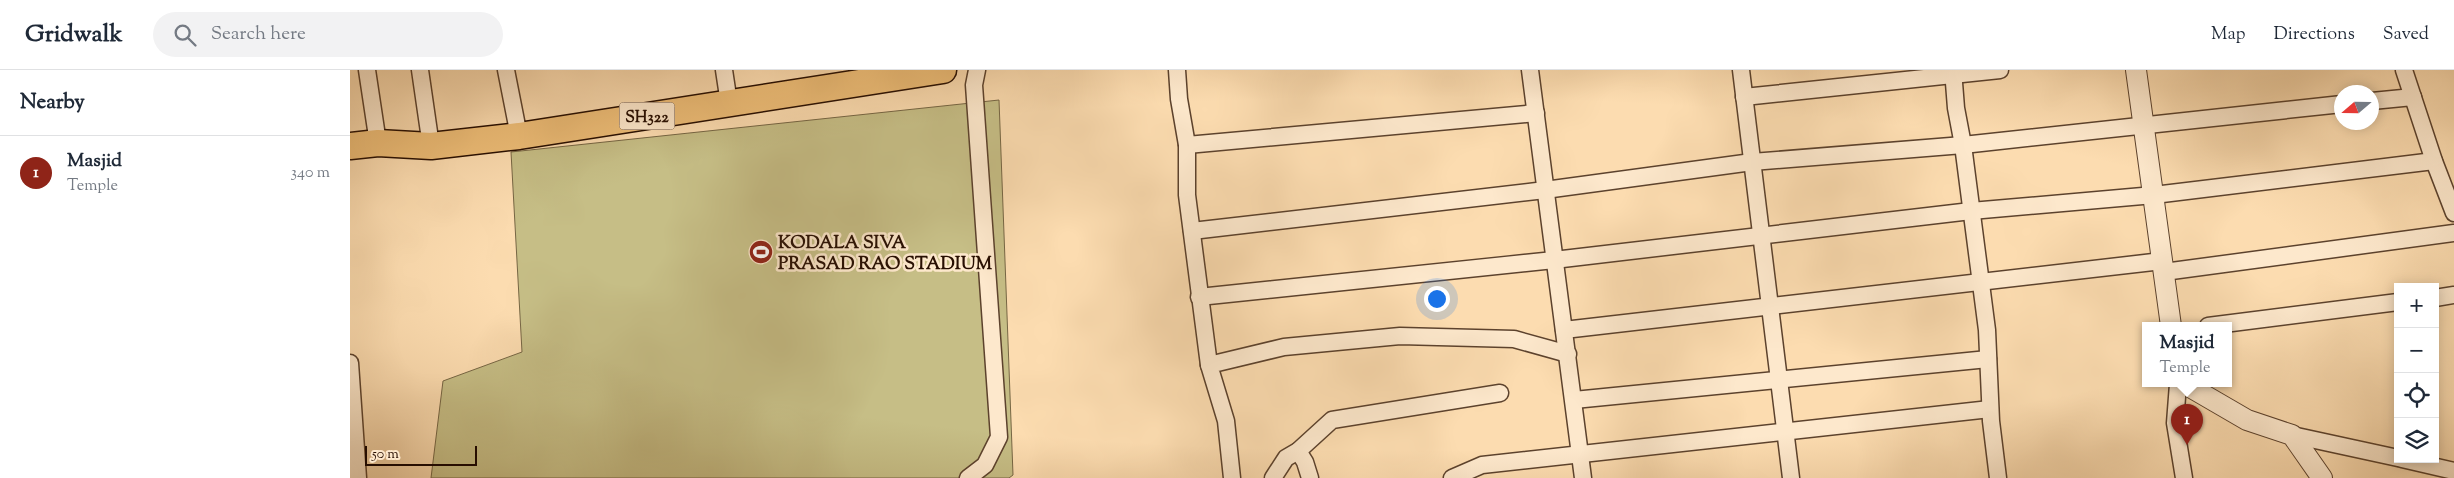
<!DOCTYPE html>
<html lang="en">
<head>
<meta charset="utf-8">
<style>
  :root { --surface:#fff; --page:#f2f2f3; --text:#1f2937; --muted:#747a83; --line:#e0e1e3; --accent:#8f2418 }
  body { margin:0; font-family:"Sorts Mill Goudy",serif; background:var(--page); color:var(--text) }
  .controls { position:absolute; right:15px; bottom:15px; display:grid; overflow:hidden; border-radius:0px; box-shadow:0 2px 12px #0003 }
  .controls button { width:45px; height:45px; display:grid; place-items:center; padding:0; border:0; border-bottom:1px solid var(--line); background:var(--surface); color:var(--text); font:25px sans-serif }
  .compass { position:absolute; left:1984px; top:15px; width:45px; height:45px; border-radius:50%; background:var(--surface); box-shadow:0 2px 12px #0003; rotate:250deg }
  .scale { position:absolute; left:15px; bottom:12px; width:112px; box-sizing:border-box; padding-left:5px; border:2px solid #270e01; border-top:0; font-size:14px; line-height:18px; white-space:nowrap; color:#270e01; -webkit-text-stroke:4px #fde8cc; paint-order:stroke }
  .you { position:absolute; left:1086px; top:228px; width:18px; height:18px; margin:-12px; border:4px solid #fff; border-radius:50%; background:#1a73e8; box-shadow:0 0 0 8px #1a73e833 }
  .badge { display:grid; place-items:center; width:32px; height:32px; border-radius:50%; background:var(--accent); color:#fff; font-size:16px; font-weight:700 }
  .pin { position:absolute; translate:-50% -41px; filter:drop-shadow(0 1px 2px #0008) }
  .pin::after { content:''; position:absolute; top:26px; width:18px; height:15px; background:inherit; clip-path:polygon(0 0,100% 0,50% 100%) }
  .popup { position:absolute; left:1792px; top:252px; width:90px; height:65px; box-sizing:border-box; display:grid; place-content:center; border-radius:0px; background:var(--surface); filter:drop-shadow(0 1px 4px #0005); font-size:16px; white-space:nowrap; color:var(--muted) }
  .popup b { font-size:19px; color:var(--text) }
  .popup::after { content:''; position:absolute; left:50%; top:100%; margin-left:-10px; border:10px solid transparent; border-top-color:var(--surface) }
  .list { margin:0; padding:0; list-style:none }
  h2 { display:flex; justify-content:space-between; align-items:center; height:65px; margin:0; padding:0 20px; font-size:21px }
  h2 small { font-size:16px; font-weight:400; color:var(--muted) }
  .list li { display:grid; grid-template-columns:32px 1fr auto; gap:15px; align-items:center; box-sizing:border-box; height:75px; padding:0 20px; border-top:1px solid var(--line) }
  .list b { display:block; font-size:19px; white-space:nowrap }
  .list p { margin:0; font-size:16px; white-space:nowrap; color:var(--muted) }
  .list em { font-size:16px; font-style:normal; color:var(--muted) }
  .icon { flex:none; width:28px; height:28px; fill:none; stroke:currentColor; stroke-width:2; stroke-linecap:round; stroke-linejoin:round }
  .map { position:relative; flex:none; width:2104px; height:408px; overflow:hidden }
  header { display:flex; align-items:center; gap:30px; box-sizing:border-box; height:70px; padding:0 25px; background:var(--surface); border-bottom:1px solid var(--line) }
  header strong { font-size:24px }
  nav { display:flex; gap:28px; margin-inline-start:auto; font-size:18px }
  .search { width:350px; height:45px; background:var(--page); display:flex; align-items:center; gap:12px; box-sizing:border-box; padding:0 18px; border-radius:28px; color:var(--muted); font-size:19px }
  main { display:flex }
  aside { flex:1; background:var(--surface) }
  .map>svg:first-child { display:block }
</style>
</head>
<body>
<header>
<strong>Gridwalk</strong>
<div class="search"><svg class="icon" aria-label="search" viewBox="0 0 24 24"><circle cx="10" cy="10" r="6"/><path d="M15 15l6 6"/></svg>Search here</div>
<nav><a>Map</a><a>Directions</a><a>Saved</a></nav>
</header>
<main>
<aside>
<h2>Nearby<small></small></h2>
<ul class="list">
<li><span class="badge">1</span><div><b>Masjid</b><p>Temple</p></div><em>340 m</em></li>
</ul>
</aside>
<div class="map">
<svg width="2104" height="408" viewBox="0 0 2104 408">
  <rect width="100%" height="100%" fill="#fcdcb0"/>
  <filter id="stains"><feTurbulence type="fractalNoise" baseFrequency=".004" numOctaves="4"/><feColorMatrix values="0 0 0 0 .2 0 0 0 0 .09 0 0 0 0 .02 0 0 0 .5 -.17"/></filter>
  <radialGradient id="worn" r=".72"><stop offset=".6" stop-color="#630" stop-opacity="0"/><stop offset="1" stop-color="#630" stop-opacity=".3"/></radialGradient>
  <!-- green -->
  <path fill="#c6be86" stroke="#766644" d="M649 30 663 405 659 408H81L93 311 172 282 161 82Z"/>
  <g fill="none" stroke-linecap="round" stroke-linejoin="round">
    <!-- minor casing -->
    <g stroke="#5c422d" stroke-width="19">
      <g id="minor">
        <path d="M17 0 28 73"/>
        <path d="M70 0 81 76"/>
        <path d="M156 0 169 66"/>
        <path d="M374 0 379 33"/>
        <path d="M827 0 829 29 837 75V125L859 295"/>
        <path d="M1180 0 1233 408"/>
        <path d="M1391 0 1441 408"/>
        <path d="M1603 0 1606 38 1613 75 1637 260 1641 351 1648 408"/>
        <path d="M2054 0 2084 91 2104 143"/>
        <path d="M1394 27 1650 0"/>
        <path d="M2022 31 2063 27"/>
        <path d="M837 75 1186 43"/>
        <path d="M842 161 1195 120 1402 92 1613 75 1992 34"/>
        <path d="M1814 202 2104 163"/>
        <path d="M849 227 1204 190 1621 141 1804 125 2084 91"/>
        <path d="M2085 228 2104 225"/>
        <path d="M1858 256 2048 232"/>
        <path d="M1214 260 1812 191"/>
        <path d="M0 293 8 408"/>
        <path d="M1828 314 1825 353 1834 408"/>
        <path d="M1224 330 1638 289"/>
        <path d="M1942 365 2048 388"/>
        <path d="M948 381 955 392 960 408"/>
        <path d="M2052 389 2104 401"/>
        <path d="M618 408 635 395 649 367 624 15 627 0"/>
        <path d="M882 408 876 351 859 295 934 277 1050 266 1164 269 1218 284"/>
        <path d="M923 408 936 388 948 381 982 350 1150 323"/>
        <path d="M1102 408 1132 395 1640 339"/>
      </g>
    </g>
    <!-- tertiary casing -->
    <g stroke="#5c422d" stroke-width="22">
      <g id="tertiary">
        <path d="M1786 0 1821 256"/>
        <path d="M1835 314 1897 350 1942 365 1972 408"/>
      </g>
    </g>
    <!-- primary casing -->
    <g stroke="#270e01" stroke-width="29">
      <path id="primary" d="M0 76 28 73 81 76 169 66 593 0"/>
    </g>
    <!-- minor -->
    <use href="#minor" stroke="#fde8cc" stroke-width="16"/>
    <!-- tertiary -->
    <use href="#tertiary" stroke="#fde8cc" stroke-width="20"/>
    <!-- primary -->
    <use href="#primary" stroke="#eebe78" stroke-width="26"/>
  </g>
  <!-- icons -->
  <defs>
    <g id="stadium-disc" transform="scale(1.25)"><circle r="9.5" fill="#8f2418" stroke="#fde8cc"/><path d="M0-5a6.5 5 0 1 0 0 10a6.5 5 0 1 0 0-10ZM-3.5-1.8h7v3.6h-7Z" fill="#fff"/></g>
  </defs>
  <g fill-rule="evenodd">
    <use href="#stadium-disc" x="411" y="182"/>
  </g>
  <g text-anchor="middle" stroke-width="5" stroke-linejoin="round" paint-order="stroke">
    <!-- shield labels -->
    <rect fill="#fde8cc" stroke="#674f3e" stroke-width="1" x="269.5" y="32.5" width="55" height="27" rx="4"/>
    <g font-size="16" font-weight="bold" fill="#270e01">
      <text x="297" y="52">SH322</text>
    </g>
    <!-- poi labels -->
    <g font-size="18" font-weight="bold" fill="#270e01" stroke="#fde8cc" text-anchor="start">
      <text x="428" y="178">KODALA SIVA<tspan x="428" dy="21">PRASAD RAO STADIUM</tspan></text>
    </g>
  </g>
  <rect width="100%" height="100%" filter="url(#stains)"/>
  <rect width="100%" height="100%" fill="url(#worn)"/>
</svg>
<div class="controls">
<button>+</button>
<button>−</button>
<button><svg class="icon" aria-label="locate" viewBox="0 0 24 24"><circle cx="12" cy="12" r="6"/><path d="M12 2v4M12 18v4M2 12h4M18 12h4"/></svg></button>
<button><svg class="icon" aria-label="layers" viewBox="0 0 24 24"><path d="M12 4l9 5-9 5-9-5zM3 14l9 5 9-5"/></svg></button>
</div>
<svg class="compass" viewBox="-18 -18 36 36"><path d="M0-13l5 13h-10z" fill="#e53935"/><path d="M0 13l5-13h-10z" fill="#747a83"/></svg>
<div class="scale">50 m</div>
<div class="you"></div>
<div class="pin badge" style="left:1837px;top:375px">1</div>
<div class="popup"><b>Masjid</b>Temple</div>
</div>
</main>
</body>
</html>
